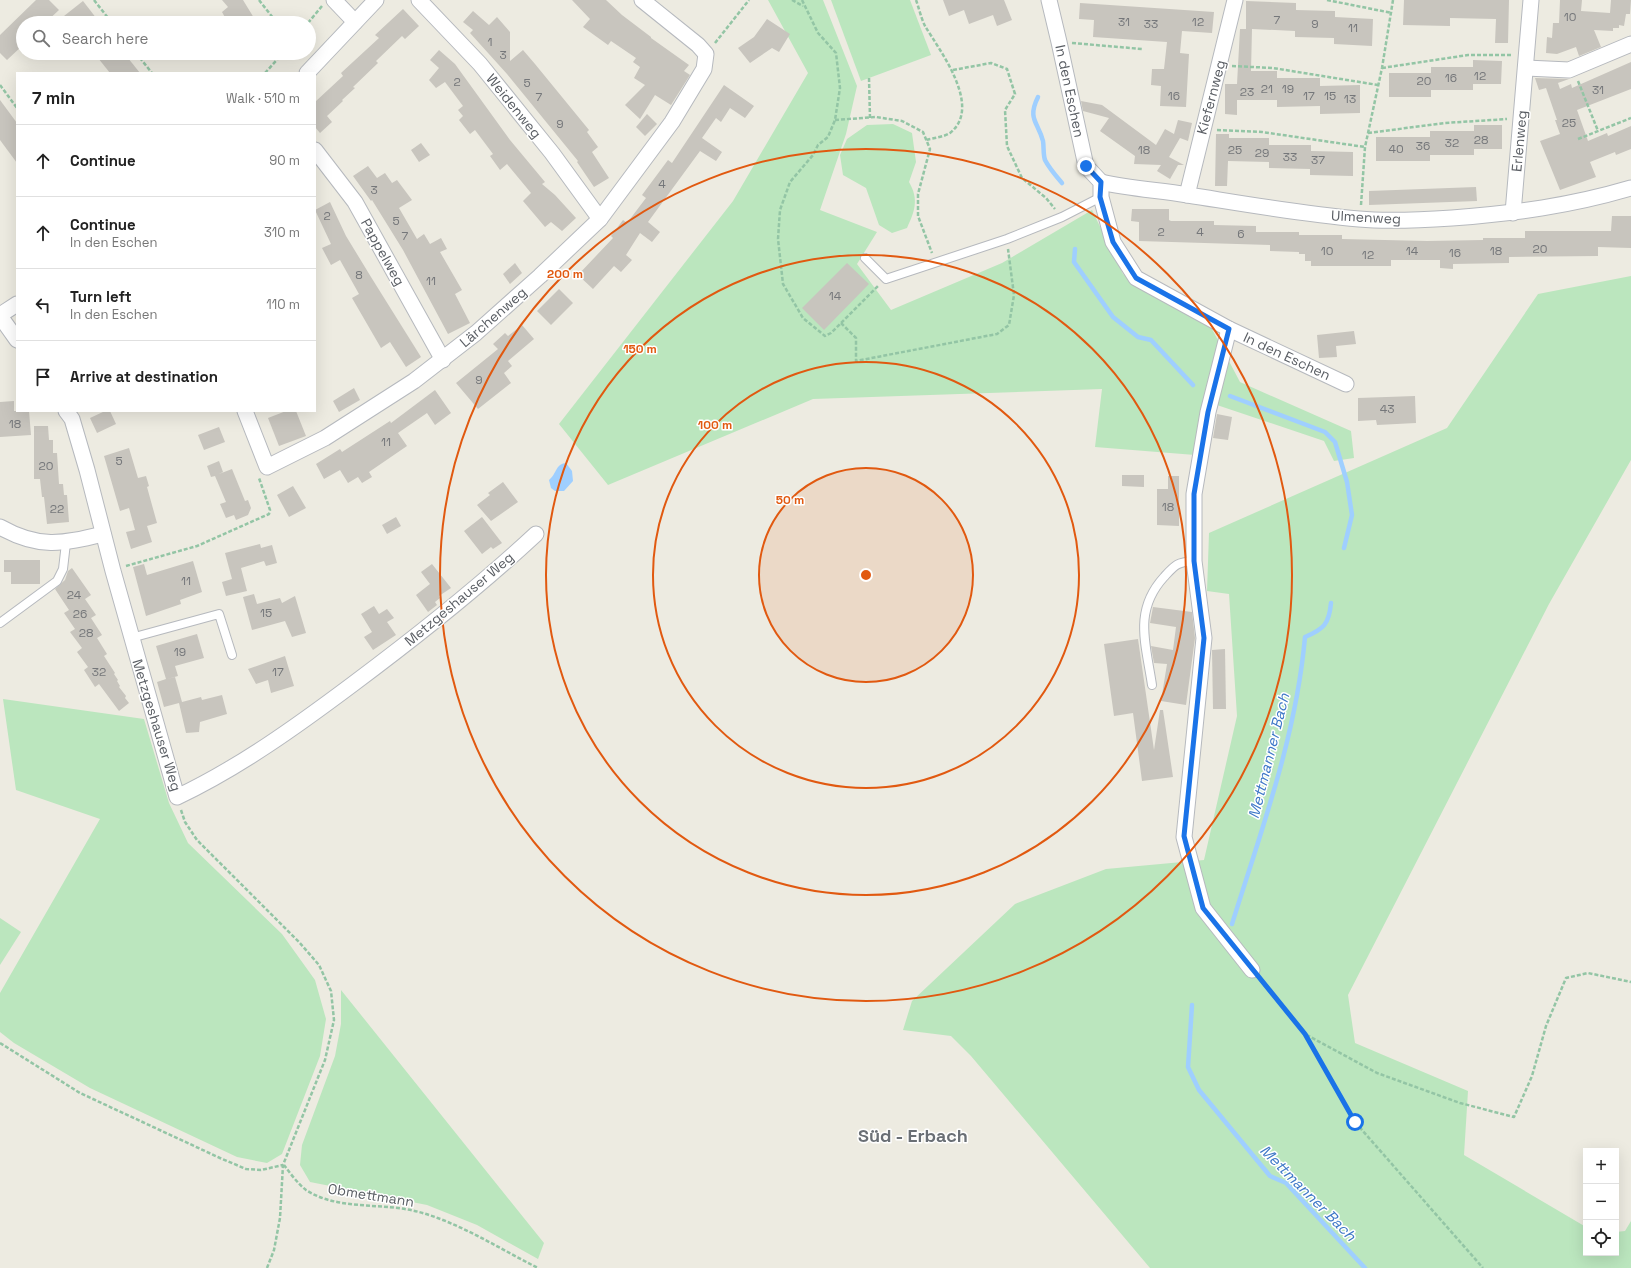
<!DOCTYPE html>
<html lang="en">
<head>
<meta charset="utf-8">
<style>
  :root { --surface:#fff; --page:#f6f6f6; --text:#222; --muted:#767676; --line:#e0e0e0 }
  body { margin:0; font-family:"Space Grotesk",sans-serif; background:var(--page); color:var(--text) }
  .controls { position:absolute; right:12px; bottom:12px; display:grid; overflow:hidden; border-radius:0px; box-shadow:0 4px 16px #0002 }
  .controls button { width:36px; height:36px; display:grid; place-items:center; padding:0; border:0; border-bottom:1px solid var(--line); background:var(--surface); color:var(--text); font:20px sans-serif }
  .stop { position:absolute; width:12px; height:12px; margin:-9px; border:3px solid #1a73e8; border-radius:50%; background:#fff }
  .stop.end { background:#1a73e8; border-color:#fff; box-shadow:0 1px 4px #0008 }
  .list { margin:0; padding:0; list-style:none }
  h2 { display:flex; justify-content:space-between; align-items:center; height:52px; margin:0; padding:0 16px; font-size:17px }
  h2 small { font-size:13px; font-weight:400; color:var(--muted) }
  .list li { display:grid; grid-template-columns:26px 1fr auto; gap:12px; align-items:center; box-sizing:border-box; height:72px; padding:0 16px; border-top:1px solid var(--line) }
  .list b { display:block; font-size:15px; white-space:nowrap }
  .list p { margin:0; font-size:13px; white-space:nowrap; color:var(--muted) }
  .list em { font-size:13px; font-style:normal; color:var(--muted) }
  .icon { flex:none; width:22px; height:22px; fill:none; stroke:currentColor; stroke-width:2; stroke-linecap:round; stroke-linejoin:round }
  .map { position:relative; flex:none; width:1631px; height:1268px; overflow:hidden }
  .search { position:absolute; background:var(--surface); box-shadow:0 4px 16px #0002; left:16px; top:16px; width:300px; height:44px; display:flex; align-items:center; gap:10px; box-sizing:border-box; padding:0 14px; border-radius:22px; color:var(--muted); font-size:15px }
  .panel { position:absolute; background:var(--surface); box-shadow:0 4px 16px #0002; left:16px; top:72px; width:300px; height:340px; border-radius:0px }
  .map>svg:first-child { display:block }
</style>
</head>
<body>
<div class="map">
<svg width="1631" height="1268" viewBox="0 0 1631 1268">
  <rect width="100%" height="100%" fill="#edebe1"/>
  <!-- green -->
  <g fill="#bbe6be">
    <path d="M768 0H823L857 86 846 134 820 210 877 232 857 264 891 310 1002 263 1092 210 1123 274 1212 329 1240 382 1351 431 1354 458 1334 461 1324 441 1205 401 1195 455 1095 447 1102 389 813 399 608 485 559 424 733 201 808 73Z"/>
    <path d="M831 0H910L931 55 861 81Z"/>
    <path d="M893 124 912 133 916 162 909 182C919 199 915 211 907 228L892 233 879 225 866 188 843 175 840 155 847 139 867 125Z"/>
    <path d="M1631 276V460L1549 604 1348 995 1355 1043 1468 1091 1464 1155 1586 1227V1253H1616V1232L1625 1231 1631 1221V1268H1150L971 1056 951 1036 903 1030 912 1001 1015 904 1106 869 1204 860 1237 716 1229 594 1207 591 1209 533 1447 428 1538 294Z"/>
    <path d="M3 699 144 719 169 803 188 843 282 934 315 980 326 1019 320 1056 282 1154 267 1163 237 1157 90 1088 14 1043 0 1032V993L100 819 16 790Z"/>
    <path d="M0 918 21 932 0 965Z"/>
    <path d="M341 990 544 1243 538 1259 477 1225 427 1205 310 1182 300 1165 302 1145 335 1056 341 1024Z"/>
  </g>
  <!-- water -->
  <path fill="#9fcfff" d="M566 463 572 471 573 481 564 491H555L551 488 549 480C557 474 555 464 566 463Z"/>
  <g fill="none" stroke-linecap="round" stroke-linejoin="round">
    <!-- stream -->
    <g stroke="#9fcfff" stroke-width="4.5">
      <path d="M1038 97C1027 119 1038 122 1043 141 1044 147 1043 154 1045 160 1049 168 1056 176 1062 183"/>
      <path d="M1075 249 1074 262 1113 317 1138 337 1151 340 1193 385"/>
      <path d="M1230 396 1325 432 1335 442 1347 482 1352 515 1344 548"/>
      <path d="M1232 924C1262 828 1296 737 1305 637 1324 629 1329 624 1331 603"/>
      <path d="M1192 1005 1188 1067 1199 1090 1270 1176 1286 1183 1365 1268"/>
    </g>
  </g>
  <!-- building -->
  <g fill="#c8c5be">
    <path d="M36 0H49L59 10 45 23H23V45L7 60 0 53V35Z"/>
    <path d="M222 0H243L257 23H228L222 12 228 7Z"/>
    <path d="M572 0H606L622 15 651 37V38L689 65 684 71 690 75 671 105 655 95 640 119 625 105 645 85 634 78 640 67 633 62 636 58 611 41 608 45 583 27 590 19Z"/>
    <path d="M943 0H1004L1012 20 997 26 993 15 969 24 964 10 949 16Z"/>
    <path d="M1404 0H1509L1508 43H1495L1496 19 1450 18V26L1403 25Z"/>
    <path d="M1560 0H1582L1581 11 1610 13 1611 0H1631L1630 14H1626L1624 26 1619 25V28H1613V31L1594 30 1601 47 1579 56 1576 47 1557 54 1546 53 1547 37 1552 38 1553 23H1559Z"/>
    <path d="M83 1 100 23H70L64 16Z"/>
    <path d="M1246 1 1296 3V10L1335 11V17L1373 19 1372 46 1334 44V38L1295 37V31L1252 29 1251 71H1277V78H1320V86L1360 85V113L1320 114V106L1277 107V100H1237V115L1225 114V84H1237L1240 29H1246Z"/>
    <path d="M1080 3 1214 12 1212 33 1182 31 1180 53 1189 54 1186 107 1160 106 1161 86 1151 85 1152 69H1164L1167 42 1093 37 1094 20 1079 19Z"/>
    <path d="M403 9 419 26 405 39 402 36 376 61 378 63 353 87 355 88 342 100 343 101 327 116 332 122 320 133 315 127V102L343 76 341 73 379 38 375 35Z"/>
    <path d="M473 11 489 25 497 17 510 32V61L523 50 535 64 589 130 587 132 598 147 592 152 609 178 594 187 577 162 578 161 507 74 470 33 473 30 463 22Z"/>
    <path d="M767 19 790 34 779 52 772 48 750 63 738 48 754 37Z"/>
    <path d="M439 50 455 64 510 140 545 182 542 184 555 195 576 218 562 231 551 222 545 227 523 201 531 193 507 164 500 170 490 156 493 154 475 130 470 134 459 120 463 116 458 110 463 106 445 82 436 88 429 80 439 68 430 60Z"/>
    <path d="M94 53H124L140 73H110Z"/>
    <path d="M1473 60 1502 61 1501 84H1473V90H1431V97H1389V73H1431V67H1473Z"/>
    <path d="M1631 62V89L1577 110 1588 141 1607 133 1608 136 1631 126V149L1616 155 1615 152 1590 162 1596 177 1560 190 1540 141 1560 134 1555 120H1557L1546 88 1539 90 1535 78 1569 79 1555 84 1558 83 1560 89 1571 84 1572 88Z"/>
    <path d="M724 85 754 106 745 118 730 108 721 122 716 118 702 138 722 152 716 161 700 151 648 222 660 232 652 242 640 233 626 255 632 260 621 272 614 266 593 289 578 275 613 238 611 236 623 220 627 223 646 198 642 195 668 160 672 163Z"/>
    <path d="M0 100 17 123V163L0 140Z"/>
    <path d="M1081 101 1102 105 1156 145 1165 129 1174 134 1178 120 1192 123 1188 141 1180 138 1169 157 1184 165H1178L1170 179 1157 171 1161 165 1134 164 1135 156 1100 131 1109 118 1083 111Z"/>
    <path d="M647 114 657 124 645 136 636 127Z"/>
    <path d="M1474 125H1502V149H1474V155H1430V161H1376V137H1430V131H1474Z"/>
    <path d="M1216 134H1229V138H1269V145H1311V151L1353 152V176L1310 175V169L1269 168V162L1228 161 1227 186H1215Z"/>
    <path d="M421 143 430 155 419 162 411 150Z"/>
    <path d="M368 166 377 178 385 173 392 183 397 180 412 200 399 208 417 239 424 234 430 244 441 238 447 249 440 252 462 290 455 294 470 323 448 334 403 250 372 200 371 201 353 176Z"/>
    <path d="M1476 187 1477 201 1369 205V191Z"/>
    <path d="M330 202 346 236 371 277 421 357 406 367 390 342 381 348 352 298 359 294 340 260 331 265 322 248 331 244 315 210Z"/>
    <path d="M1132 209H1169V220L1171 221H1214V225L1256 226V232H1299V235H1342V239L1427 241 1483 240V238H1525V231H1611L1612 216H1631V248L1598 247V256L1509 257V263L1453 264V269L1440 268V260H1391V266H1311V261H1305V254H1299V252L1270 251V245L1139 241V222L1131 221Z"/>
    <path d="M515 263 522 273 510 284 503 274Z"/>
    <path d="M847 263 869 284 824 330 802 308Z"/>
    <path d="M559 289 573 303 551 325 537 311Z"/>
    <path d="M522 325 534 339 508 361 512 366 504 373 511 383 478 409 456 383 498 349 493 344 505 333 508 336Z"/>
    <path d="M1354 331 1356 344 1336 346 1337 357 1319 358 1317 335Z"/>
    <path d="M354 388 360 400 339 412 333 401Z"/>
    <path d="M435 390 451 413 435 425 427 413 398 433 407 446 369 472 372 477 362 483 358 477 348 483 340 470 324 479 316 464 340 449 342 452 390 421 391 423Z"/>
    <path d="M1415 396 1416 423 1377 425 1376 420 1358 421V398Z"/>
    <path d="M14 401V411H29L31 435 0 437V402Z"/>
    <path d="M105 411H110L116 424 97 433 90 418Z"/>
    <path d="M286 411H296L306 436 279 446 268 418Z"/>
    <path d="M1217 414 1232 417 1228 440 1213 438Z"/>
    <path d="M34 426H48L49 440H53V453H57L59 484H63L64 495H67L69 522 47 524 44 497H42L40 479H34Z"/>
    <path d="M219 427 225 442 204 450 198 435Z"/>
    <path d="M129 448 138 478 146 476 149 486 147 487 157 523 147 526 152 542 131 549 126 532 135 530 129 508 120 511 104 456Z"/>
    <path d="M219 461 223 472 219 474 232 469 245 501 248 500 251 508 248 515 236 520 234 515 226 518 220 504 226 502 215 476 211 477 207 466Z"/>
    <path d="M1122 475H1144V487L1122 486Z"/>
    <path d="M1168 476H1179V526L1157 525V489H1168Z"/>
    <path d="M503 482 518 502 491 521 477 505 490 495 488 493Z"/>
    <path d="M293 486 306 508 289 517 277 495Z"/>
    <path d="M396 517 401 526 387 534 382 525Z"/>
    <path d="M482 517 502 543 493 549 491 547 482 554 464 531Z"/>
    <path d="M260 544 261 548 272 545 277 563 266 566 264 561 241 568 247 591 226 596 222 582 232 579 225 553Z"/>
    <path d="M4 560H40V584H11V572H4Z"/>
    <path d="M193 561 202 592 180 600 181 604 146 616 133 567 144 564 147 575Z"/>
    <path d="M432 564 451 588 439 596 440 598 435 602 437 605 428 612 416 595 430 584 421 572Z"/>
    <path d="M72 568 91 595 85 599 96 615 91 618 102 635 97 638 107 654 104 656 115 673 114 674 118 680 117 681 120 686 119 687 126 696 125 698 129 703 119 711 99 684 95 687 84 670 88 667 77 652 82 648 70 632 75 629 64 613 69 610 55 589 65 580 68 571Z"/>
    <path d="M254 594 257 604 280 598 282 603 295 596 306 633 292 637 285 621 252 630 243 597Z"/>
    <path d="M374 606 379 614 387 609 394 618 387 622 396 635 373 650 364 637 372 632 361 614Z"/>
    <path d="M1153 607 1192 612 1195 638 1186 705 1161 701 1167 664 1154 663 1151 646 1173 650 1176 627 1150 623Z"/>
    <path d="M197 634 204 658 175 666 178 676 167 679 175 677 182 702 201 697 202 700 222 695 227 714 200 722 199 732 186 733 179 703 164 707 157 682 166 679 156 646Z"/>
    <path d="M1138 639 1154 750 1160 710H1163L1173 777 1142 781 1133 713 1114 716 1104 644Z"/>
    <path d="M1225 649 1226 709H1213L1212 650Z"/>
    <path d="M285 656 294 686 271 693 268 680 256 684 248 669Z"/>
  </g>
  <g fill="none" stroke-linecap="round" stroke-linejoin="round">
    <!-- lane casing -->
    <g stroke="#b6b9be" stroke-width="10">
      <g id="lane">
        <path d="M865 258 886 279 1007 239 1062 217 1101 197"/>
        <path d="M0 623 57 581 63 569 66 543"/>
        <path d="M131 638 219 614 232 655"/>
        <path d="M1152 685C1146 644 1133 611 1164 577 1175 565 1177 562 1194 561"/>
      </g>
    </g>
    <!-- street casing -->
    <g stroke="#b6b9be" stroke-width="17">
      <g id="street">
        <path d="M334 0 355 22"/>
        <path d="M419 0 480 64 552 153 600 219"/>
        <path d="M1049 0 1059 42 1086 166 1101 182V197L1113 242 1136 278 1229 329 1346 384"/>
        <path d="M1526 68 1569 70 1631 44"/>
        <path d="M307 73 376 0"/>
        <path d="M315 150 355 202 443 360"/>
        <path d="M1101 182C1130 189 1159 190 1188 195 1245 204 1301 214 1359 219 1389 222 1422 220 1452 218 1516 213 1570 206 1631 188"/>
        <path d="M1187 195 1235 0"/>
        <path d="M1513 213 1531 0"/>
        <path d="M0 315 17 304"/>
        <path d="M0 316 17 340"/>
        <path d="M1229 329 1208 412 1194 494V561L1204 638 1184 837 1203 908 1252 970"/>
        <path d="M66 411 72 419 87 470 113 571 177 797C240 767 297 726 353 684 416 637 478 588 536 534"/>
        <path d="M245 411 267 467 325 438 414 381 476 333 540 276 600 219 672 122 704 69 706 54 698 45 642 0"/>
        <path d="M0 527C39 549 62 544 103 534"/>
      </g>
    </g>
    <!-- path -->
    <g stroke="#93c5a5" stroke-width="2.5" stroke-dasharray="4 2" stroke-linecap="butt">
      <path d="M94 0 112 23"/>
      <path d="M259 0 277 23"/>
      <path d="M792 0 803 6"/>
      <path d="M802 0 818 33 836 53 840 88 835 120 828 137 818 145 813 155 790 182 780 210 778 239 783 284 803 318 825 336 831 333 878 286"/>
      <path d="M916 0C919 8 921 18 925 26 940 51 983 107 950 133 944 137 933 138 926 140"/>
      <path d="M1327 0 1392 13"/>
      <path d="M308 23 322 6"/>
      <path d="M715 43 749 0"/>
      <path d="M1072 43 1142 49"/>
      <path d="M136 53 152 73"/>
      <path d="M1232 66 1273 68 1378 85"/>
      <path d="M1382 68 1468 55H1512"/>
      <path d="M953 70 991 63 1007 69 1015 94 1005 110 1007 146 1022 178 1046 198 1055 209"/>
      <path d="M265 73 283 53"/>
      <path d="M869 78 870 118"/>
      <path d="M1578 81 1598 131"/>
      <path d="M0 85 17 108"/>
      <path d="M835 120 876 117 902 121 923 132 930 149 918 194V216L932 253"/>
      <path d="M1217 130 1262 132 1365 147"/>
      <path d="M1368 133 1445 123 1507 119"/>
      <path d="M1578 139 1631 118"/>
      <path d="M1361 205 1365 147 1382 68 1393 0"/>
      <path d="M841 323 856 338V361L997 334 1009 325 1014 295 1008 249"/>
      <path d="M126 566 197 546 269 514 270 510 259 478"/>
      <path d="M181 810 185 822 197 840 299 942 319 965 331 991 334 1020 325 1060 283 1165 280 1218 274 1250 267 1268"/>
      <path d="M1260 980 1305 1034 1377 1073 1460 1103 1514 1117 1532 1076 1546 1026 1566 978 1588 973 1631 982"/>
      <path d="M1305 1034 1355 1122 1483 1268"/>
      <path d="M0 1043 80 1093 220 1158 246 1169 261 1170 283 1165"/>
      <path d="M284 1165C290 1173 298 1184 306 1190 338 1211 383 1202 419 1212 460 1223 500 1249 538 1268"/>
    </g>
    <!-- lane -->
    <use href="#lane" stroke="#fff" stroke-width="8"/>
    <!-- street -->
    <use href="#street" stroke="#fff" stroke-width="15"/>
  </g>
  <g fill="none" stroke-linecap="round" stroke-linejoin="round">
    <!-- route -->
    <path stroke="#1a73e8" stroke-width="5" d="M1086 166 1101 182 1100 197 1113 242 1136 278 1229 329 1208 412 1194 494V561L1204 638 1184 836 1203 908 1305 1034 1355 1122"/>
  </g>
  <!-- distance rings -->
  <circle cx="866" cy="575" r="107" fill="#e15910" fill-opacity=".12"/>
  <g fill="none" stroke="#e15910" stroke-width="2">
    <circle cx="866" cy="575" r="107"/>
    <circle cx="866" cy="575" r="213"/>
    <circle cx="866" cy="575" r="320"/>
    <circle cx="866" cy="575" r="426"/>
  </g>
  <g text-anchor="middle" stroke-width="3" stroke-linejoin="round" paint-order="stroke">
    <!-- number labels -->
    <g font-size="12" fill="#75777a">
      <text x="1570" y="21">10</text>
      <text x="1277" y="24">7</text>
      <text x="1124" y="26">31</text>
      <text x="1198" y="26">12</text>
      <text x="1151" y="28">33</text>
      <text x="1315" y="28">9</text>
      <text x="1353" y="32">11</text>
      <text x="490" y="46">1</text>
      <text x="503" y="59">3</text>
      <text x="1480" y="80">12</text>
      <text x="1451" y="82">16</text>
      <text x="1424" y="85">20</text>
      <text x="457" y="86">2</text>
      <text x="527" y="87">5</text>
      <text x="1267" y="93">21</text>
      <text x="1288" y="93">19</text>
      <text x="1598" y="94">31</text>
      <text x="1247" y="96">23</text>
      <text x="1174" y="100">16</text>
      <text x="1309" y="100">17</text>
      <text x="1330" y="100">15</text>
      <text x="539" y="101">7</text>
      <text x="1350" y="103">13</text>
      <text x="1569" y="127">25</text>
      <text x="560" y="128">9</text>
      <text x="1481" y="144">28</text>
      <text x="1452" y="147">32</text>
      <text x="1423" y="150">36</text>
      <text x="1396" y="153">40</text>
      <text x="1144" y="154">18</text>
      <text x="1235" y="154">25</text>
      <text x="1262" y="157">29</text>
      <text x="1290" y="161">33</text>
      <text x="1318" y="164">37</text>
      <text x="662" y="188">4</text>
      <text x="374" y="194">3</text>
      <text x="327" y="220">2</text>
      <text x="396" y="225">5</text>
      <text x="1161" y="236">2</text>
      <text x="1200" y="236">4</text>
      <text x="1241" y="238">6</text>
      <text x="405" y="240">7</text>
      <text x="1540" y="253">20</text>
      <text x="1327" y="255">10</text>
      <text x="1412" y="255">14</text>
      <text x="1496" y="255">18</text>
      <text x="1455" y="257">16</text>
      <text x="1368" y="259">12</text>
      <text x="359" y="279">8</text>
      <text x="431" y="285">11</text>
      <text x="835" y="300">14</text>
      <text x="479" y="384">9</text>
      <text x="1387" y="413">43</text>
      <text x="15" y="428">18</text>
      <text x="386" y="446">11</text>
      <text x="119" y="465">5</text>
      <text x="46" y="470">20</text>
      <text x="1168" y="511">18</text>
      <text x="57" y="513">22</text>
      <text x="186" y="585">11</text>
      <text x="74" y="599">24</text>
      <text x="266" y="617">15</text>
      <text x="80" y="618">26</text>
      <text x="86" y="637">28</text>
      <text x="180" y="656">19</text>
      <text x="99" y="676">32</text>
      <text x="278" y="676">17</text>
    </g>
    <!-- street labels -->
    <g font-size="14" fill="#595d63" stroke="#fff">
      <text transform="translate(1070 91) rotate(78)" y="5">In den Eschen</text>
      <text transform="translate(1211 97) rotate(-75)" y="5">Kiefernweg</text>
      <text transform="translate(514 106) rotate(51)" y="5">Weidenweg</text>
      <text transform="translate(1519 141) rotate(-85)" y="5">Erlenweg</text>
      <text transform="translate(1366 217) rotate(3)" y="5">Ulmenweg</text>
      <text transform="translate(383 252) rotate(61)" y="5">Pappelweg</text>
      <text transform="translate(493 317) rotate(-41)" y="5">Lärchenweg</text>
      <text transform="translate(1287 356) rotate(25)" y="5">In den Eschen</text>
      <text transform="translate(459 599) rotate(-40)" y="5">Metzgeshauser Weg</text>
      <text transform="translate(157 725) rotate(73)" y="5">Metzgeshauser Weg</text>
      <text transform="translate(371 1195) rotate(9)" y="5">Obmettmann</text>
    </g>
    <!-- water labels -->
    <g font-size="15" font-style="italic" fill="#3d77c7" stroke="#fff">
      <text transform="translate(1269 756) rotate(-76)" y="5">Mettmanner Bach</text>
      <text transform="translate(1308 1193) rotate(45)" y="5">Mettmanner Bach</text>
    </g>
    <!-- district labels -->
    <g font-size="18" font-weight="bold" fill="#6a6f75" stroke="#fff">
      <text x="913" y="1142">Süd - Erbach</text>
    </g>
  </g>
  <circle cx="866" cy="575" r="6" fill="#e15910" stroke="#fff" stroke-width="2"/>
  <g font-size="12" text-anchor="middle" font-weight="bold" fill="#e15910" stroke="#fff" stroke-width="3" stroke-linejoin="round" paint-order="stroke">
    <text x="565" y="278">200 m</text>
    <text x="640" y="353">150 m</text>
    <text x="715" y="429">100 m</text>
    <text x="790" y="504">50 m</text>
  </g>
</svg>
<div class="controls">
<button>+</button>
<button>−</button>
<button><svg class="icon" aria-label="locate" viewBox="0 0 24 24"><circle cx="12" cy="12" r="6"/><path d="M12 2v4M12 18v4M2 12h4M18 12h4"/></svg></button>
</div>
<div class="stop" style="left:1355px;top:1122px"></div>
<div class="stop end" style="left:1086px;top:166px"></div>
<div class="search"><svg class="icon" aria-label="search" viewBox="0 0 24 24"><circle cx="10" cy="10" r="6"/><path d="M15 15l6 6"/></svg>Search here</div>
<section class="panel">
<h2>7 min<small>Walk · 510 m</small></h2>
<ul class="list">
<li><svg class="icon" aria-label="ahead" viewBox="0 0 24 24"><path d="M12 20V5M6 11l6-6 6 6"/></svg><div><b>Continue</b></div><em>90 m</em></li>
<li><svg class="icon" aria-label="ahead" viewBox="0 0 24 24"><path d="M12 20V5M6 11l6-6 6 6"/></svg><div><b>Continue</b><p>In den Eschen</p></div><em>310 m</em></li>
<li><svg class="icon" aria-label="left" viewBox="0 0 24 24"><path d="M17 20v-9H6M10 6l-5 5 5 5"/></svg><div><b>Turn left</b><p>In den Eschen</p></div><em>110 m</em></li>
<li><svg class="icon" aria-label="arrive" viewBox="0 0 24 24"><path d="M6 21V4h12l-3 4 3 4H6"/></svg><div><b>Arrive at destination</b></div></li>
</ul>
</section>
</div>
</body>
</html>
